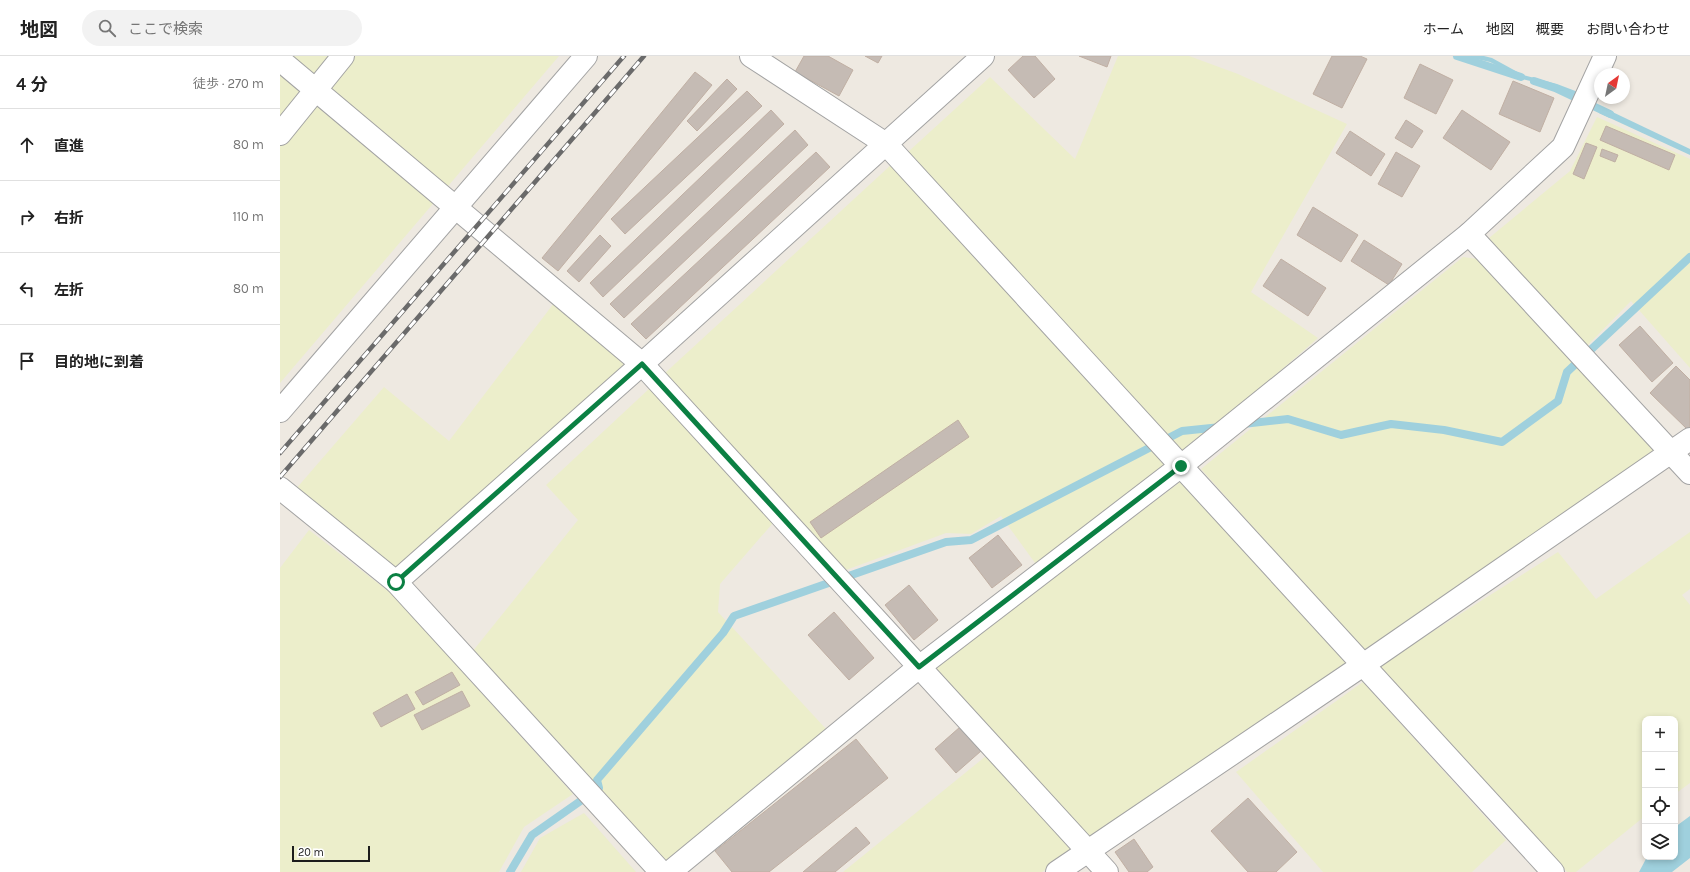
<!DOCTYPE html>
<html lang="ja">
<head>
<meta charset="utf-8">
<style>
  :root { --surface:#fff; --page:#f2f2f2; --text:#222; --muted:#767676; --line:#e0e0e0 }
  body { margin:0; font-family:Karla,"Noto Sans JP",sans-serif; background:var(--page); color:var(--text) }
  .controls { position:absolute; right:12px; bottom:12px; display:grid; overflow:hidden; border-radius:8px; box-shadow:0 2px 6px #0003 }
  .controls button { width:36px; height:36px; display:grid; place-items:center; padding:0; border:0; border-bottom:1px solid var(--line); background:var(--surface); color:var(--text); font:20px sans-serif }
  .compass { position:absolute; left:1314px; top:12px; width:36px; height:36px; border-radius:50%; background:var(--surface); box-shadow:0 2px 6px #0003; rotate:33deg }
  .scale { position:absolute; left:12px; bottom:10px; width:78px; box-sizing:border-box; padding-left:4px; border:2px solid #1c1c1c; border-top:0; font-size:11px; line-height:14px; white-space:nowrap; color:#1c1c1c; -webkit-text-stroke:3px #fff; paint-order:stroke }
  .stop { position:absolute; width:12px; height:12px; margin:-9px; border:3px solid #0b8043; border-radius:50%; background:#fff }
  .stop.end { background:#0b8043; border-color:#fff; box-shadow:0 1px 4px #0008 }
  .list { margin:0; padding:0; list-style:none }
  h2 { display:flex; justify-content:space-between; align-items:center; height:52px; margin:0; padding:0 16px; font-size:17px }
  h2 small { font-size:13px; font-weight:400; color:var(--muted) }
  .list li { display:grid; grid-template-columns:26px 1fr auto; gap:12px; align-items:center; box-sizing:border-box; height:72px; padding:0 16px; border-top:1px solid var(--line) }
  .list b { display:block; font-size:15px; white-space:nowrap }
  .list em { font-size:13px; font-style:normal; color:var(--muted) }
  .icon { flex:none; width:22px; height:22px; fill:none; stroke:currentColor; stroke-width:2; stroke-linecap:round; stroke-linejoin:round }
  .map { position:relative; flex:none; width:1410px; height:816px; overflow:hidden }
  header { display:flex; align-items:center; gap:24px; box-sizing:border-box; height:56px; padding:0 20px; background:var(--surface); border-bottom:1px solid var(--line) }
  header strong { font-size:19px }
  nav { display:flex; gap:22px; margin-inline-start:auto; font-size:14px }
  .search { width:280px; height:36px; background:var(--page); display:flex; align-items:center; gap:10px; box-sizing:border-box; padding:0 14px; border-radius:22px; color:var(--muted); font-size:15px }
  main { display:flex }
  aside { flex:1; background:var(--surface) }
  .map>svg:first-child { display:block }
</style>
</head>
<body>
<header>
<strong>地図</strong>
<div class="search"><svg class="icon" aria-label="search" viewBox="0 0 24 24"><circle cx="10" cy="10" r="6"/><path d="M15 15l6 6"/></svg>ここで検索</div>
<nav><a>ホーム</a><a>地図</a><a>概要</a><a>お問い合わせ</a></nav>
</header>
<main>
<aside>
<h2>4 分<small>徒歩 · 270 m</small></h2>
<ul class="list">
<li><svg class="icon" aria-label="ahead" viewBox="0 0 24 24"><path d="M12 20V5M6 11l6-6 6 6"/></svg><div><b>直進</b></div><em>80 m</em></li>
<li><svg class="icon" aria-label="right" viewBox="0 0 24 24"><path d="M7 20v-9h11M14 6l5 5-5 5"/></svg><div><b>右折</b></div><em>110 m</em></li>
<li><svg class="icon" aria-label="left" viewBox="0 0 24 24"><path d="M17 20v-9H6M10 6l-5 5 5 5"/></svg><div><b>左折</b></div><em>80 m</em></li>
<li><svg class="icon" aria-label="arrive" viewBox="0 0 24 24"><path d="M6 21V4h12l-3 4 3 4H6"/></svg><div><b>目的地に到着</b></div></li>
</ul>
</aside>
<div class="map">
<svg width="1410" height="816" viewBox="0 0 1410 816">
  <rect width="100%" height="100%" fill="#eee9e1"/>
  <!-- farmland -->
  <g fill="#eceecb">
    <path d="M0 0H279L0 327Z"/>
    <path d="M838 0H909L958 18 1067 68 971 236 1038 282 902 400 628 96 710 21 795 103Z"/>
    <path d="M1317 61 1410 103V312L1351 245 1305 292 1209 182 1290 115Z"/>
    <path d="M612 108 889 410 758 511 721 460 691 478 666 477 566 514 384 318Z"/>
    <path d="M1183 201 1198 203 1377 394 1086 597 921 413Z"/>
    <path d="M274 247 349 307 116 516 15 434 104 331 169 385Z"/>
    <path d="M371 331 493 467 440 528 438 556 547 674 386 811 192 596 298 464 266 429Z"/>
    <path d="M900 426 1067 608 810 782 656 612Z"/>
    <path d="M29 474 112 538 293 738 244 771 219 816H0V512Z"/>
    <path d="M1410 476V533L1402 539 1410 549V727L1395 738V663H1365V760L1296 816H1287L1097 611 1278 496 1316 543Z"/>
    <path d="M1083 626 1226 784 1192 816H1043L956 716Z"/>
    <path d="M706 700 794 795 762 816H563Z"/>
    <path d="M304 757 356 816H241L260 782Z"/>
  </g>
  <!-- water -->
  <g fill="#9fd0dd">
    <path d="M1183 0H1204L1212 2 1243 19 1277 28 1298 36 1296 40 1276 31 1242 23 1210 6Z"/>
    <path d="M1322 51 1410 93V99L1319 57Z"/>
    <path d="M1410 760V802L1392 816H1359L1367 801H1395V771Z"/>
  </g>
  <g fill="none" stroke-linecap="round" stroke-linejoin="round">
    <!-- stream -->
    <g stroke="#9fd0dd" stroke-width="8">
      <path d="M1177 0 1241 21"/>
      <path d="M1254 25 1275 32 1330 58"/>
      <path d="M963 368 1008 363 1061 379 1111 368 1164 374 1222 386 1278 345 1287 316 1410 201"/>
      <path d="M230 816 252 779 319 732 317 724 443 577 454 560 666 486 691 484 902 375 941 371"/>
    </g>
  </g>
  <!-- building -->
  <g fill="#c5bbb4" stroke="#c0afa3">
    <path d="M524 0H548L573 14 559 40 515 16Z"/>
    <path d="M585 0H602L598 7Z"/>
    <path d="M743 0H755L775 23 754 42 728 14Z"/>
    <path d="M799 0H831L827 11Z"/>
    <path d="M1052 0H1080L1087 3 1062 52 1033 38Z"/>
    <path d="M1140 8 1173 24 1156 58 1124 42Z"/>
    <path d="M415 16 432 29 278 215 262 202Z"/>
    <path d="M447 23 457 33 417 75 407 65Z"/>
    <path d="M1233 25 1274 42 1260 76 1219 58Z"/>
    <path d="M467 35 482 50 345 178 331 163Z"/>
    <path d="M491 54 504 68 323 241 310 227Z"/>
    <path d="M1182 54 1230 86 1211 114 1163 82Z"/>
    <path d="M1126 64 1143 75 1132 92 1115 82Z"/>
    <path d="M1326 70 1395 99 1389 114 1320 84Z"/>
    <path d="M515 74 528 89 344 262 330 248Z"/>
    <path d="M1070 75 1105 98 1091 120 1056 97Z"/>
    <path d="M1306 87 1317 91 1304 123 1293 118Z"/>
    <path d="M1322 93 1338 99 1335 106 1320 100Z"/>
    <path d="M536 96 550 111 366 283 351 268Z"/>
    <path d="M1116 96 1140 110 1122 141 1098 128Z"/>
    <path d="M1033 151 1078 179 1061 206 1017 179Z"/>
    <path d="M320 179 331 190 299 226 287 215Z"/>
    <path d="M1084 184 1122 208 1109 229 1071 205Z"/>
    <path d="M1001 203 1046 232 1028 260 983 230Z"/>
    <path d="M1360 270 1393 307 1372 326 1339 289Z"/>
    <path d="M1396 310 1410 324V372L1408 374 1370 337Z"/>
    <path d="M678 364 689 381 541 482 530 466Z"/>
    <path d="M718 479 742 509 712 532 689 502Z"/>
    <path d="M629 529 658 564 634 584 605 549Z"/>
    <path d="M554 556 594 602 569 624 528 579Z"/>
    <path d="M172 616 180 629 143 649 135 636Z"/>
    <path d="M182 635 190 650 142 674 134 659Z"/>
    <path d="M127 638 135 653 101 671 93 657Z"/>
    <path d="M680 671 701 695 676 717 655 693Z"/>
    <path d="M576 683 608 722 489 816H452L435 795Z"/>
    <path d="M968 742 1017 796 996 816H968L931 775Z"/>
    <path d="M576 771 590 787 555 816H523Z"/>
    <path d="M854 783 873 811 867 816H849L835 796Z"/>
  </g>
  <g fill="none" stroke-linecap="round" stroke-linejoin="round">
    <!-- street casing -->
    <g stroke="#a3a3a3" stroke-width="24">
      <g id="street">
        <path d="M471 0 606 88 1273 816"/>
        <path d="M0 4 362 308 827 816"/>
        <path d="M0 78 63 0"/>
        <path d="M1189 178 1410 417"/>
        <path d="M0 355 306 0"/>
        <path d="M0 432 116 526"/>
        <path d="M381 816 116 526 362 308 703 0"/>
        <path d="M390 816 639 611 901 410 1189 178 1283 91 1325 0"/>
        <path d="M777 816 1083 609 1410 383"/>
      </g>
    </g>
    <!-- street -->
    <use href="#street" stroke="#fff" stroke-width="22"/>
    <!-- rail casing -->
    <g stroke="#6a6a6a" stroke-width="4.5">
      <g id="rail">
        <path d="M0 397 344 0"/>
        <path d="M0 421 364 0"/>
      </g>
    </g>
    <!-- rail -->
    <use href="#rail" stroke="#fff" stroke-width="3" stroke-dasharray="9" stroke-linecap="butt"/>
  </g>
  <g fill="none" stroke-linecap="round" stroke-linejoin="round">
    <!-- route -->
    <path stroke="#0b8043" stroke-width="5" d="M116 526 362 308 639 611 901 410"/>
  </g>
</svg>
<div class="controls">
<button>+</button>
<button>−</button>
<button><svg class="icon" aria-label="locate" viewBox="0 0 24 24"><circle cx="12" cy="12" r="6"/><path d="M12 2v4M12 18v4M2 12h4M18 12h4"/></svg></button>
<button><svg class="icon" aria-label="layers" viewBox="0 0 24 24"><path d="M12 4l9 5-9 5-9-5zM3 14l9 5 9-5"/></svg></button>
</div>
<svg class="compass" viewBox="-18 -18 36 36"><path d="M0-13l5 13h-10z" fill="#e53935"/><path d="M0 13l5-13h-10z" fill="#767676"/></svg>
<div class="scale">20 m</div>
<div class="stop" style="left:116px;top:526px"></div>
<div class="stop end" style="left:901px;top:410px"></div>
</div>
</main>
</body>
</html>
